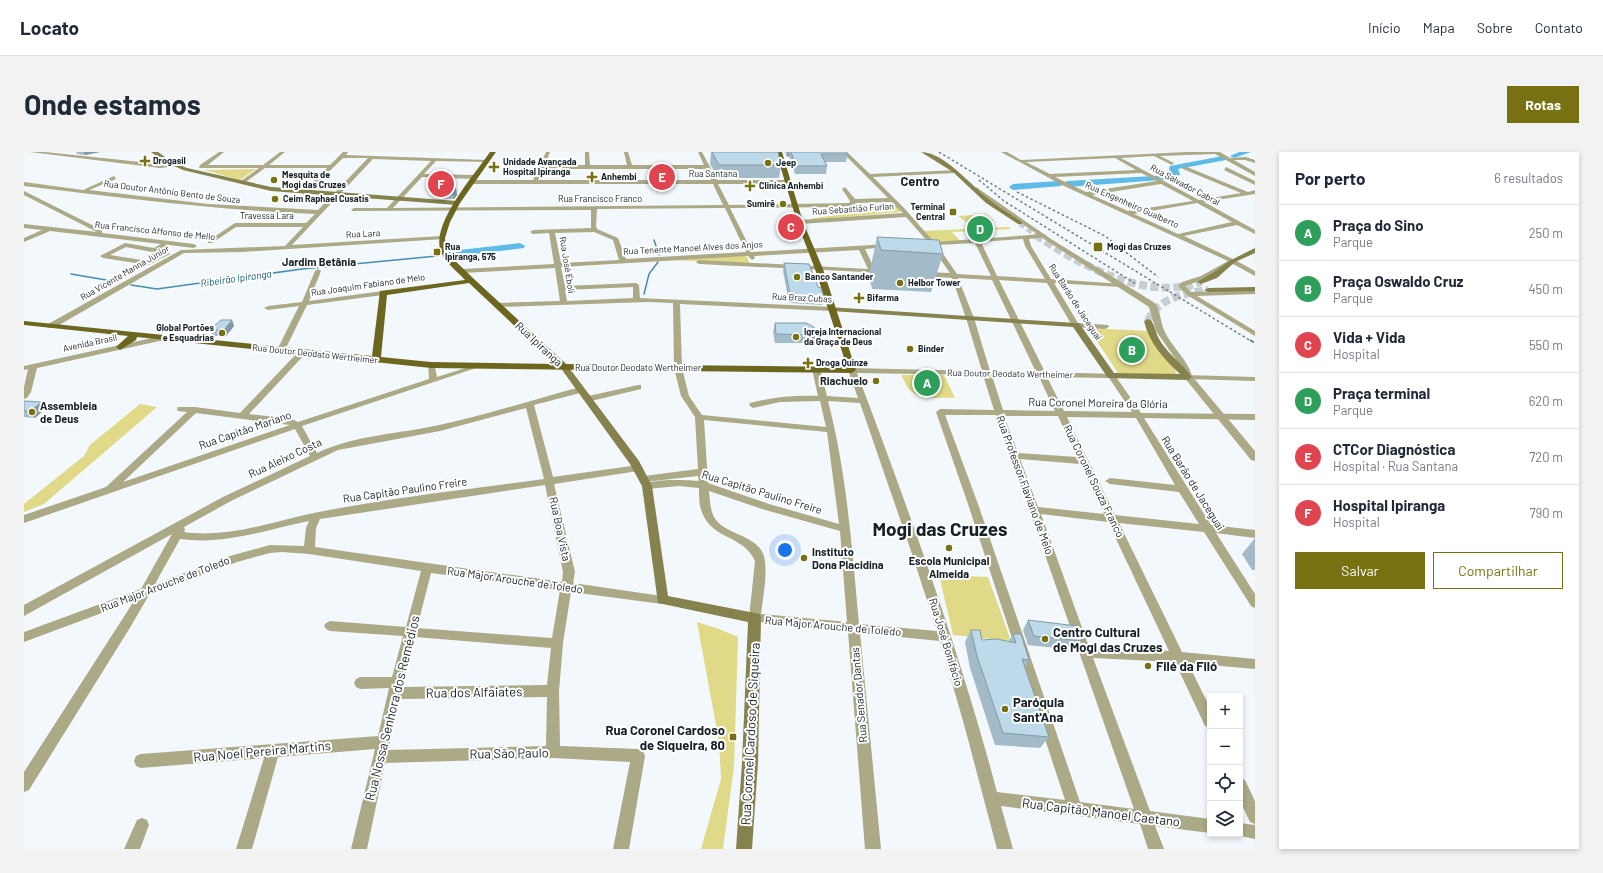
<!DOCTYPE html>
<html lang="pt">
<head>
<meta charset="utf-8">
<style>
  :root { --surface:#fff; --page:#f2f2f3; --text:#1f2937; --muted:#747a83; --line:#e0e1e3; --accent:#787111 }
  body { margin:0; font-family:Barlow,sans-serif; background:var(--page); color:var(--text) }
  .controls { position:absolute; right:12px; bottom:12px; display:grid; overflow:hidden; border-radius:0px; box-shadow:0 2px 6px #0003 }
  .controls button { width:36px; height:36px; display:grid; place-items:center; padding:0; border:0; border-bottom:1px solid var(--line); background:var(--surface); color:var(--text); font:20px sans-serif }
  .you { position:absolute; left:761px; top:398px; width:14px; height:14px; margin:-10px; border:3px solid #fff; border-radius:50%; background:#1a73e8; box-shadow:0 0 0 6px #1a73e833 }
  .badge { display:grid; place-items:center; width:26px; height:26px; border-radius:50%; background:var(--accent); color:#fff; font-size:13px; font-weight:700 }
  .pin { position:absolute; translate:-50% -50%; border:2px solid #fff; box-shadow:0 1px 4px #0006 }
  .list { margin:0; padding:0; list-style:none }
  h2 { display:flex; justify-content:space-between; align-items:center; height:52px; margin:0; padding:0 16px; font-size:17px }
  h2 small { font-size:13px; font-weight:400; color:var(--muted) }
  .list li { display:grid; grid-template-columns:26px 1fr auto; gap:12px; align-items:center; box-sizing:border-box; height:56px; padding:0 16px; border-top:1px solid var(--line) }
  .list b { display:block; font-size:15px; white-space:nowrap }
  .list p { margin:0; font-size:13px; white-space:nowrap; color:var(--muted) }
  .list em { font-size:13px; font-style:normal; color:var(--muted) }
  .actions { display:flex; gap:8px; padding:12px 16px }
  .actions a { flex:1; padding:9px 0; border:1px solid var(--accent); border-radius:0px; text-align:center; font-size:14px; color:var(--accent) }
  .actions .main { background:var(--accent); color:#fff }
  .icon { flex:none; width:22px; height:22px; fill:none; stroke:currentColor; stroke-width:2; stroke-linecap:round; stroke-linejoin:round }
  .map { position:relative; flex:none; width:1231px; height:697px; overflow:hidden; border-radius:0px }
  header { display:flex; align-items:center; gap:24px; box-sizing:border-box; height:56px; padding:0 20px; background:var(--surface); border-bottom:1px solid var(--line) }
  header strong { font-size:19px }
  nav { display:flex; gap:22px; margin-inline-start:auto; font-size:14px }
  .intro { display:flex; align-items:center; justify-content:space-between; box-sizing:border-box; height:96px; padding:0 24px }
  h1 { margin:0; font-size:28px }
  .button { padding:10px 18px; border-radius:0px; background:var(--accent); color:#fff; font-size:14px; font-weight:700 }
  main { display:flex; gap:24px; padding:0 24px }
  aside { flex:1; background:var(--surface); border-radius:0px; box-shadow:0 2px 6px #0003 }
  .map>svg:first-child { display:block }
</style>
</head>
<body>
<header>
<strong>Locato</strong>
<nav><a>Início</a><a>Mapa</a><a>Sobre</a><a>Contato</a></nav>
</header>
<div class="intro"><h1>Onde estamos</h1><a class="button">Rotas</a></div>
<main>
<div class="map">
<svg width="1231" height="697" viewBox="0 0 1231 697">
  <rect width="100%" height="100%" fill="#f3f8fc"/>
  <!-- green -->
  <g fill="#e0d987">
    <path d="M232 17 216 28 180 18Z"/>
    <path d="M872 54 877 58 876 60 787 68 785 67Z"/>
    <path d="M962 62 970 69 942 70 934 64Z"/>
    <path d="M984 75 987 77 928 80 936 89 909 90 899 79Z"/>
    <path d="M720 104 723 105 726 112 648 108Z"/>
    <path d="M1064 176 1126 179 1151 216 1152 223 1094 221Z"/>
    <path d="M877 223H920L931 246C918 245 898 249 887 239 883 236 880 228 877 223Z"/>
    <path d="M116 252 133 255 20 352 0 360V352L60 304 66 293Z"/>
    <path d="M915 423 964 425 987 489 929 483Z"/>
    <path d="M673 470 695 477 714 485 710 614 699 697H677L697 627 695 589Z"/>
  </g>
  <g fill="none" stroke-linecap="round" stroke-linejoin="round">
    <!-- stream -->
    <g stroke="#488cad" stroke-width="1.5">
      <path d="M630 88 635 103"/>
      <path d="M47 122 94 130"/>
      <path d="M107 133 133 137 278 117 413 104"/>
      <path d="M620 142 625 122 634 110"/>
    </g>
    <!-- river -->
    <g fill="#5ebae6" fill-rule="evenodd">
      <path d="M1215 0H1227L1210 6 1206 4Z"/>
      <path d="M1199 4 1203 6 1202 8 1154 17 1156 22 1153 27H1150L1043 35 1039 32 1043 29 1147 23 1145 16 1146 14Z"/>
      <path d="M1034 29 1038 32 1037 34 989 38 985 35 989 32Z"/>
      <path d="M496 91 501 94 500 96 427 105 422 102 427 99Z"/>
    </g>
    <!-- secondary-tunnel-far1 -->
    <path stroke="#c7cdd1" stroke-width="6" stroke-dasharray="6 3" stroke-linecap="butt" d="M996 71 1014 84"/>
    <!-- secondary-tunnel -->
    <g stroke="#c7cdd1" stroke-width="8" stroke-dasharray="8 3.5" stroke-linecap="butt">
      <path d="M1012 83C1056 113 1122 150 1177 130"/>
      <path d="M1124 169C1133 146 1162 141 1184 138"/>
    </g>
    <!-- minor -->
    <g fill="#aba986" fill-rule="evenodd">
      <path d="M6 0H21L136 12H159L161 13 136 16Z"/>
      <path d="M195 0H200L184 13H239L256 0H261L245 13H306L319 0H324L322 3 463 8 465 9 463 10 412 9 400 22 450 23 453 25 450 27 398 25 369 56 699 53 689 32H447L444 30 447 28H509L522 0H526L521 13H561V0H565L566 13H603L600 0H604L608 13H680L674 0H678L693 28H763L766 30 763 32H694L705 53 825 51 826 49 818 37 821 35 831 47 864 46 818 0H823L846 22 933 18 931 21 849 25 881 57 910 90 1020 82 1022 83V85L1005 87 1007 94 1027 127 1099 132 1100 133 1097 135 1030 131 1054 171 1084 173 1085 175 1081 177 1049 175 1023 131 975 128 1021 220 1090 222 1117 261 1231 262V268L1120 266 1187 373 1231 378V386L1192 381 1231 442V456L1227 454 1180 380 1095 371 1158 500 1231 507V517L1164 511 1186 556V576L1181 574 1151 510 1069 506 1126 659 1186 667V681L1131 674 1140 697H1124L1116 672 977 654 989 697H973L941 576 916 489 836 481 857 697H841L824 480 727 469 725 466 731 409C719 381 684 389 676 354 675 348 675 342 675 336L655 334 623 337 618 334C625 326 664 328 675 329L674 324 620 330 615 327 620 324 674 317 671 265 657 244 650 216 649 151 623 150 473 155H470V151L536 149 531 116 438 121 435 119 438 117 530 112 525 81 509 82 506 80 509 78 567 76V58L328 59 327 58 330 56H363L407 9 349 7 268 93 418 84 420 85V87L218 100 160 101 30 176H24V172L157 98 261 94 279 75H212L188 91H184V89L211 71H282L291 62C194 58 97 46 0 34V30L59 38 90 24 92 27 65 38 184 52 294 58 344 6H319L281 43 279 42V40L303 16H241L219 32 217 31V29L235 16H175L176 13ZM519 17H682L687 28H514ZM867 50 879 61 776 68 773 70 776 72 882 65 904 90 900 91V93L907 94 926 121 899 120 896 122 899 124 928 126 942 166 958 219 825 216 824 218 834 246 803 244 796 217 792 215 788 217 794 244C771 243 749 245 726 251L725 253 729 256 756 250 796 249 802 275 678 263 665 244 658 216 656 152 807 159 811 157 810 155 616 146 615 133 612 131 541 134 537 115 724 104 728 108 731 106 730 104 835 98 844 117 675 108 672 110 675 112 861 121V119L851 118 841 97 866 95V93L864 92 728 100 706 56 826 55 831 53 832 51ZM701 56 722 100 602 107 594 86 573 77 572 74 573 57ZM570 80 589 88 595 108 537 111 531 81ZM999 87 1001 94 1021 127 973 124 957 90ZM951 91 967 124 933 122 913 93ZM934 126 968 128 1012 220 966 219 950 166ZM609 135V146L543 149 541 138ZM833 221 959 223 970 258 916 257 912 260 944 352 1041 648 973 640C935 497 885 358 833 221ZM968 224 1015 225 1031 259 979 258ZM1023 225 1085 226 1108 260 1040 259ZM804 249 836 251 886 396 913 479 835 472C828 397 823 322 804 249ZM921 263H972L1110 657 1056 650 954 352ZM980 264H1034L1053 305 994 301ZM1043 265 1112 266 1151 333 1086 326 1081 329 1086 332 1155 340 1175 372 1091 363ZM680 268 803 280 815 372 745 352 684 331ZM996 307 1056 312 1080 362 1014 355ZM685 339 738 357 816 379 823 470 737 462C739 445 743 427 741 410 739 383 705 385 692 368 686 360 686 349 685 339ZM1017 362 1084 370 1145 499 1065 495Z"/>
      <path d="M977 0H983L997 8 1162 0H1196L1206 6 1222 5 1231 8V11L1221 8H1210L1231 20V24L1191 2 1136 4 1150 11 1148 13 1130 4 1097 6 1175 48 1217 41 1159 17V15H1163L1224 40 1231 38V42L1180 50 1231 78V82L1213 73 1160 84 1211 108 1231 119V124L1209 112 1181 127 1161 134 1167 140 1231 138V142L1173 144 1231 179V184L1163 143 1154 134 1158 130 1177 124 1204 109 1040 34ZM1091 6 1112 18 1026 22 1002 10ZM1117 21 1133 29 1062 40 1031 25ZM1137 32 1169 49 1104 59 1068 43ZM1173 51 1208 70 1154 82 1110 62Z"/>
      <path d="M1202 15 1231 29V33L1200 18Z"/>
      <path d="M0 39 78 78V81L170 92 173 94 170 96 145 93 137 97 146 100V102L125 113 79 106 76 104 101 91 130 96 137 92 26 79 0 90V86L18 78 0 76V72L73 80 0 43ZM102 95 138 102 124 109 86 103Z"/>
      <path d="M294 117 297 119 285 149 359 139 362 141 359 143 283 153 261 198 257 200H254L253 198 275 154 244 158 240 156 244 154 278 150 291 119Z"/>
      <path d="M137 184 141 186 140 188 13 216 7 240 3 246 0 247V235L4 217 0 218V214Z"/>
      <path d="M276 198H282L283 200 225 262 268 267 274 270 405 227 404 211H410L413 225 451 213 455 215 278 274 293 301C331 283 375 282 415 273 463 263 510 247 557 235L561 238 560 240 510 253 529 325 614 313 617 314 619 316 614 319 530 332 551 420 549 431 638 444 642 445 644 448 642 451 638 452 547 440 539 491 535 539 536 594 614 597 619 599 621 604 605 697H589L606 610 529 606 361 611 343 697H327L351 597 254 605 228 697H212L240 606 117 616 112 614 110 609 112 604 117 602 354 584 365 536 336 537 332 535 330 531 332 527 336 525H368L379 484 306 479 302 477 300 474 302 471 306 469 382 475 397 419 285 402 258 400 246 401 213 410 125 443 107 474 5 638 0 640V620L110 449 0 490V480L117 437 148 382 0 464V453L199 345 286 304 271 277 0 371V363L82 335 163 260 154 259 153 257 154 255H171L216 261ZM502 256 520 327C446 337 373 345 300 359 254 367 208 387 160 380L161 378 160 375 207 349 314 298 416 279ZM172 261 266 273 99 330ZM521 333 539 420 538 430 291 395 292 376 296 367ZM285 369 282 376 280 394 246 393 206 404 131 432 156 387C201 393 241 378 285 369ZM407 421 536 438 528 486 393 476ZM391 485 527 496 523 533 378 535ZM523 545 522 594 364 598 376 547Z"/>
      <path d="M1161 223 1231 225V229L1164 227H1161Z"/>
      <path d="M614 233H617V237L563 250 559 247 560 245Z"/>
      <path d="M1216 626 1221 628 1231 649V672L1226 670 1216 649Z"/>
      <path d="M118 666 123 668 125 673 116 697H100L113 668Z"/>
      <path d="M1216 671 1231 673V687L1211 683 1210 682H1216Z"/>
    </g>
    <!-- tertiary -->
    <path fill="#aba986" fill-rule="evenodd" d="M952 35 1027 87 1131 151C1137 160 1136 169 1140 178 1147 195 1163 206 1168 224L1231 299V309L1227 308 1160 225 1155 212 1132 179 1125 155 1023 89 950 38 949 37Z"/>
    <!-- secondary -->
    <g fill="#86824d" fill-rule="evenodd">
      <path d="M127 0H134L148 10 163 16 247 35 433 49 436 51 433 53 247 39 159 18 141 10 128 14V12L138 8Z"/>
      <path d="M897 0C921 0 949 36 967 49 977 57 988 63 998 70V72H994L962 51 929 20Z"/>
      <path d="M1231 96V101L1211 110 1193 126 1177 132 1173 130 1187 122 1207 108Z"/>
      <path d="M1231 135V139L1184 140 1180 138 1184 136Z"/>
      <path d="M804 155 1052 171H1055L1090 221 1156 222C1140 207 1125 191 1120 169L1124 167C1130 168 1131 179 1134 185 1142 201 1158 211 1168 225L1164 228 1084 226 1049 175 807 159 803 157Z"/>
      <path d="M540 212 543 213 615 309 628 334 644 444 731 461 736 462 737 466 734 611 728 697H712L718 611 724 470 634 451 618 334 606 312 536 215Z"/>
    </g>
    <!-- primary -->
    <path fill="#6c661f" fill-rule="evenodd" d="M466 0H472L436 51 426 70 421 86 422 97 425 103 450 127 542 212 823 215 791 117 773 70 752 0H758L779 70 799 117 832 218 828 221 407 216 113 185 112 188 96 198 92 195 104 184 0 173V169L348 204 356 139 441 128C433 119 419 109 416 97 409 69 451 22 466 0ZM445 131 531 212 407 210 357 205 363 143Z"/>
    <!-- rail-far1 -->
    <g stroke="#747d82" stroke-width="1.5" stroke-dasharray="2.5 2.5" stroke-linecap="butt">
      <path d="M915 0 1227 189"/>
      <path d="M955 28 980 49 1112 132"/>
      <path d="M993 40 1081 84 1134 125"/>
    </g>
    <!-- rail -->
    <path stroke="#747d82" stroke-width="2" stroke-dasharray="4.5 4.5" stroke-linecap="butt" d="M1226 188 1231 191"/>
  </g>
  <!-- wall -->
  <g fill="#a3bbc9">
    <path d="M52 0H76L61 3 53 2Z"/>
    <path d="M687 0H754L757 13 755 26H694L686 12Z"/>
    <path d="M761 0H822L824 2 822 10H801L803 14 802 22H771L765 4 763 5Z"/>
    <path d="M432 36 433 43 430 47 413 46 412 39Z"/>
    <path d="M853 85 919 102 907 140 848 137 845 123Z"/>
    <path d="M760 111 794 135 800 145 798 153 765 151 759 119Z"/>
    <path d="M208 168 210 174 202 184H189L186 178Z"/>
    <path d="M751 171 790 175V189L787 191H751L749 180Z"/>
    <path d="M0 249 18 250 22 256 11 266 0 265Z"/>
    <path d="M1231 386V418H1228L1218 402Z"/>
    <path d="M1004 468 1058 489 1052 498 1004 493 999 478Z"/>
    <path d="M947 478 958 488 985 489 989 482 1005 508 1001 515 1025 585 1016 596 971 593 946 516 941 490Z"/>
  </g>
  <!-- shaded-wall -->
  <g fill="#8499a4">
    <path d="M60 0H76L61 3Z"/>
    <path d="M764 0H765V4L763 5Z"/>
    <path d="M432 36 433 43 430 47 429 40Z"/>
    <path d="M208 168 210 174 202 184 200 178Z"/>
    <path d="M792 180 790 189 787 191 788 183Z"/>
    <path d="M18 250 22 256 11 266 6 259Z"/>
  </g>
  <!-- building -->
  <g fill="#bddaea" stroke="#8499a4">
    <path d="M688 0H754L757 13H695Z"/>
    <path d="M767 0H822L824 2H797L803 14H772Z"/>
    <path d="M416 34 432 36 429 40 412 39Z"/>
    <path d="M853 85 915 88 919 102 857 98Z"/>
    <path d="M760 111 785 112 794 135 797 136 800 145 766 143Z"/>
    <path d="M197 168H208L200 178H186Z"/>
    <path d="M751 171H782L790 175 792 180 788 183 752 182Z"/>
    <path d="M0 249 18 250 6 259H0Z"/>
    <path d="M1004 468 1053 474 1058 489 1010 484Z"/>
    <path d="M947 478H956L958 488 973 487 992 491 989 482H997L1005 508 998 507 1025 585 979 581 953 504Z"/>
  </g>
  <!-- markers -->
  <g fill="#787111" stroke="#fff" stroke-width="1.5">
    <path d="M119 3h4v4h4v4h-4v4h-4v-4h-4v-4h4z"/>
    <circle cx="744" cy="11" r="4"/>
    <path d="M468 9h4v4h4v4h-4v4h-4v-4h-4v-4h4z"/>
    <path d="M566 19h4v4h4v4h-4v4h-4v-4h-4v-4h4z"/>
    <circle cx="250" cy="28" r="4"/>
    <path d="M724 28h4v4h4v4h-4v4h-4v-4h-4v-4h4z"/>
    <circle cx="251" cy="47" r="4"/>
    <circle cx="759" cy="52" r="4"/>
    <rect x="925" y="56" width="8" height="8" rx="2"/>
    <rect x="1069" y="90" width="10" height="10" rx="2"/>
    <rect x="409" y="96" width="8" height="8" rx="2"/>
    <circle cx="773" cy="125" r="4"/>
    <circle cx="876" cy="131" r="4"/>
    <path d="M833 140h4v4h4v4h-4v4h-4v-4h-4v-4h4z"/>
    <circle cx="198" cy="181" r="4"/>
    <circle cx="772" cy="185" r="4"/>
    <circle cx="886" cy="197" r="4"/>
    <path d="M782 205h4v4h4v4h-4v4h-4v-4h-4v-4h4z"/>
    <circle cx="852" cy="229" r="4"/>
    <circle cx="8" cy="260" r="4"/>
    <circle cx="925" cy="396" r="4"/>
    <circle cx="780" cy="406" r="4"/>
    <circle cx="1021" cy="487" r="4"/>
    <circle cx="1124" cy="514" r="4"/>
    <circle cx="981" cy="557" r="4"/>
    <rect x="705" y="581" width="8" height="8" rx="2"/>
  </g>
  <g text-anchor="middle" stroke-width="4" stroke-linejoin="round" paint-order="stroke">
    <!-- far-poi labels -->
    <g font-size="9" font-weight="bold" fill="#162127" stroke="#fff" text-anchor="start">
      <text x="129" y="12">Drogasil</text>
      <text x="479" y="13">Unidade Avançada<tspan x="479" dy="10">Hospital Ipiranga</tspan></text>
      <text x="752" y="14">Jeep</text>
      <text x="258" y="26">Mesquita de<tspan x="258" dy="10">Mogi das Cruzes</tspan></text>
      <text x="577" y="28">Anhembi</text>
      <text x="735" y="37">Clinica Anhembi</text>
      <text x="259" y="50">Ceim Raphael Cusatis</text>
      <text x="751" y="55" text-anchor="end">Sumirê</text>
      <text x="921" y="58" text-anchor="end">Terminal<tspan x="921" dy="10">Central</tspan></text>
      <text x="421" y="98">Rua<tspan x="421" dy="10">Ipiranga, 575</tspan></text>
      <text x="1083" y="98">Mogi das Cruzes</text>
      <text x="781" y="128">Banco Santander</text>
      <text x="884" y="134">Helbor Tower</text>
      <text x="843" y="149">Bifarma</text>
      <text x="190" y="179" text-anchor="end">Global Portões<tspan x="190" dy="10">e Esquadrias</tspan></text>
      <text x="780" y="183">Igreja Internacional<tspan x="780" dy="10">da Graça de Deus</tspan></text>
      <text x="894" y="200">Binder</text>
      <text x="792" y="214">Droga Quinze</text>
    </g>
    <!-- far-street labels -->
    <g font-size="9" fill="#162127" stroke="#fff">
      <text x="689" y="25">Rua Santana</text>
      <text transform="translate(1161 33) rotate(28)" y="3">Rua Salvador Cabral</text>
      <text transform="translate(148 40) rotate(7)" y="3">Rua Doutor Antônio Bento de Souza</text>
      <text x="576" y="50">Rua Francisco Franco</text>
      <text transform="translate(1108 53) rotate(24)" y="3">Rua Engenheiro Gualberto</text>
      <text transform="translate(829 57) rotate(-4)" y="3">Rua Sebastião Furlan</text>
      <text x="243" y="67">Travessa Lara</text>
      <text transform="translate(131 79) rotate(6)" y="3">Rua Francisco Affonso de Mello</text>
      <text transform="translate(339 82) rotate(-3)" y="3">Rua Lara</text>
      <text transform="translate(669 96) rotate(-3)" y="3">Rua Tenente Manoel Alves dos Anjos</text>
      <text transform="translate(543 113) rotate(81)" y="3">Rua José Éboli</text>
      <text transform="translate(101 121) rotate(-30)" y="3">Rua Vicente Manna Júnior</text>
      <text transform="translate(344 133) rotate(-8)" y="3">Rua Joaquim Fabiano de Melo</text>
      <text transform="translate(778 146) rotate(3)" y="3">Rua Braz Cubas</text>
      <text transform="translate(1051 150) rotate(57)" y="3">Rua Barão de Jaceguaí</text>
      <text transform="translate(66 191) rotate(-12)" y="3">Avenida Brasil</text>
      <text transform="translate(291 202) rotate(6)" y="3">Rua Doutor Deodato Wertheimer</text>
      <text x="614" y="219">Rua Doutor Deodato Wertheimer</text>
      <text transform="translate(986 222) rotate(1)" y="3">Rua Doutor Deodato Wertheimer</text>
    </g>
    <!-- far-water labels -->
    <g font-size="10" font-style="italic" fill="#0a5674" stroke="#fff">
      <text transform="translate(212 126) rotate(-8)" y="4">Ribeirão Ipiranga</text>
    </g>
    <!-- far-quarter labels -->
    <g font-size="11" font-weight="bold" fill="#162127" stroke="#fff">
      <text x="295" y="114">Jardim Betânia</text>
    </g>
    <!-- street labels -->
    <g font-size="11" fill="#162127" stroke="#fff">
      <text transform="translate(515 192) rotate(43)" y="4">Rua Ipiranga</text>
      <text transform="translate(1074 251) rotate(1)" y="4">Rua Coronel Moreira da Glória</text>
      <text transform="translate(221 278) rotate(-19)" y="4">Rua Capitão Mariano</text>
      <text transform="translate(261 306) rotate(-25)" y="4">Rua Aleixo Costa</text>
      <text transform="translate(1070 329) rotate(64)" y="4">Rua Coronel Souza Franco</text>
      <text transform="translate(1169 331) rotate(58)" y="4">Rua Barão de Jaceguai</text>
      <text transform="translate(1001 333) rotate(70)" y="4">Rua Professor Flaviano de Melo</text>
      <text transform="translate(381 338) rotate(-8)" y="4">Rua Capitão Paulino Freire</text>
      <text transform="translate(738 340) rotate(17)" y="4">Rua Capitão Paulino Freire</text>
      <text transform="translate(536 377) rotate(78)" y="4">Rua Boa Vista</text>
      <text transform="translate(491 428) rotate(8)" y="4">Rua Major Arouche de Toledo</text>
      <text transform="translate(141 432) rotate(-21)" y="4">Rua Major Arouche de Toledo</text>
      <text transform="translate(809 474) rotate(5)" y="4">Rua Major Arouche de Toledo</text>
      <text transform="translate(922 490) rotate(73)" y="4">Rua José Bonifácio</text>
      <text transform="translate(835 543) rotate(-95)" y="4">Rua Senador Dantas</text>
    </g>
    <!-- poi labels -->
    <g font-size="11" font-weight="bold" fill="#162127" stroke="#fff" text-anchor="start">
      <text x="844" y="233" text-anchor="end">Riachuelo</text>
      <text x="16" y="258">Assembleia<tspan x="16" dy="13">de Deus</tspan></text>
      <text x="788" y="404">Instituto<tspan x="788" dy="13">Dona Placidina</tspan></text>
      <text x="925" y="413" text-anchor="middle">Escola Municipal<tspan x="925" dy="13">Almeida</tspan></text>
    </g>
    <!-- far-district labels -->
    <g font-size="13" font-weight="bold" fill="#162127" stroke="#fff">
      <text x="896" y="34">Centro</text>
    </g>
    <!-- near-poi labels -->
    <g font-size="13" font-weight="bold" fill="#162127" stroke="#fff" text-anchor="start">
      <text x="1029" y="485">Centro Cultural<tspan x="1029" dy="15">de Mogi das Cruzes</tspan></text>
      <text x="1132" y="519">Filé da Filó</text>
      <text x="989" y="555">Paróquia<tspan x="989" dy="15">Sant'Ana</tspan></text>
      <text x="701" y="583" text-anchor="end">Rua Coronel Cardoso<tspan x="701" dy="15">de Siqueira, 80</tspan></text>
    </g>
    <!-- near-street labels -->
    <g font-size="13" fill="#162127" stroke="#fff">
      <text transform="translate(450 540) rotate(-1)" y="5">Rua dos Alfaiates</text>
      <text transform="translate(368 556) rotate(-76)" y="5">Rua Nossa Senhora dos Remédios</text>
      <text transform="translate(726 582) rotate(-87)" y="5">Rua Coronel Cardoso de Siqueira</text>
      <text transform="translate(238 599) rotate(-5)" y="5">Rua Noel Pereira Martins</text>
      <text transform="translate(485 601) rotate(-1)" y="5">Rua São Paulo</text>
      <text transform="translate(1077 660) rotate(7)" y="5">Rua Capitão Manoel Caetano</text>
    </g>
    <!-- town labels -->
    <g font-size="19" font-weight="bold" fill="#162127" stroke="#fff">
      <text x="916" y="384">Mogi das Cruzes</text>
    </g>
  </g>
</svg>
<div class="controls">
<button>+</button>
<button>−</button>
<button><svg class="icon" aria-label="locate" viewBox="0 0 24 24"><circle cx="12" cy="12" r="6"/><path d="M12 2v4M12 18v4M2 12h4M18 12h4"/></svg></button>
<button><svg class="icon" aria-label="layers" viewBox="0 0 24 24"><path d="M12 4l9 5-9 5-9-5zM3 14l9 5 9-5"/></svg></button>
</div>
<div class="you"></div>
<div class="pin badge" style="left:903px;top:231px;background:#2e9e5b">A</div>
<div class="pin badge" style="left:1108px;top:198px;background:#2e9e5b">B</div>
<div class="pin badge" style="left:767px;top:75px;background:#e0444e">C</div>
<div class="pin badge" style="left:956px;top:77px;background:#2e9e5b">D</div>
<div class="pin badge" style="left:638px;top:25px;background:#e0444e">E</div>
<div class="pin badge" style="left:417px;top:32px;background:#e0444e">F</div>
</div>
<aside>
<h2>Por perto<small>6 resultados</small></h2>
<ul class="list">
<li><span class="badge" style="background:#2e9e5b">A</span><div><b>Praça do Sino</b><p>Parque</p></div><em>250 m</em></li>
<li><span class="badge" style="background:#2e9e5b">B</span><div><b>Praça Oswaldo Cruz</b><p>Parque</p></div><em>450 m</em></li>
<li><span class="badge" style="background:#e0444e">C</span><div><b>Vida + Vida</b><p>Hospital</p></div><em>550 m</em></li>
<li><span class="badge" style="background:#2e9e5b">D</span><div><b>Praça terminal</b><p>Parque</p></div><em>620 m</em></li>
<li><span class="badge" style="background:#e0444e">E</span><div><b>CTCor Diagnóstica</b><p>Hospital · Rua Santana</p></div><em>720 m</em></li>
<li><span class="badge" style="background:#e0444e">F</span><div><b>Hospital Ipiranga</b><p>Hospital</p></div><em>790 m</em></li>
</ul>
<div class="actions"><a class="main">Salvar</a><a>Compartilhar</a></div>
</aside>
</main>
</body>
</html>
